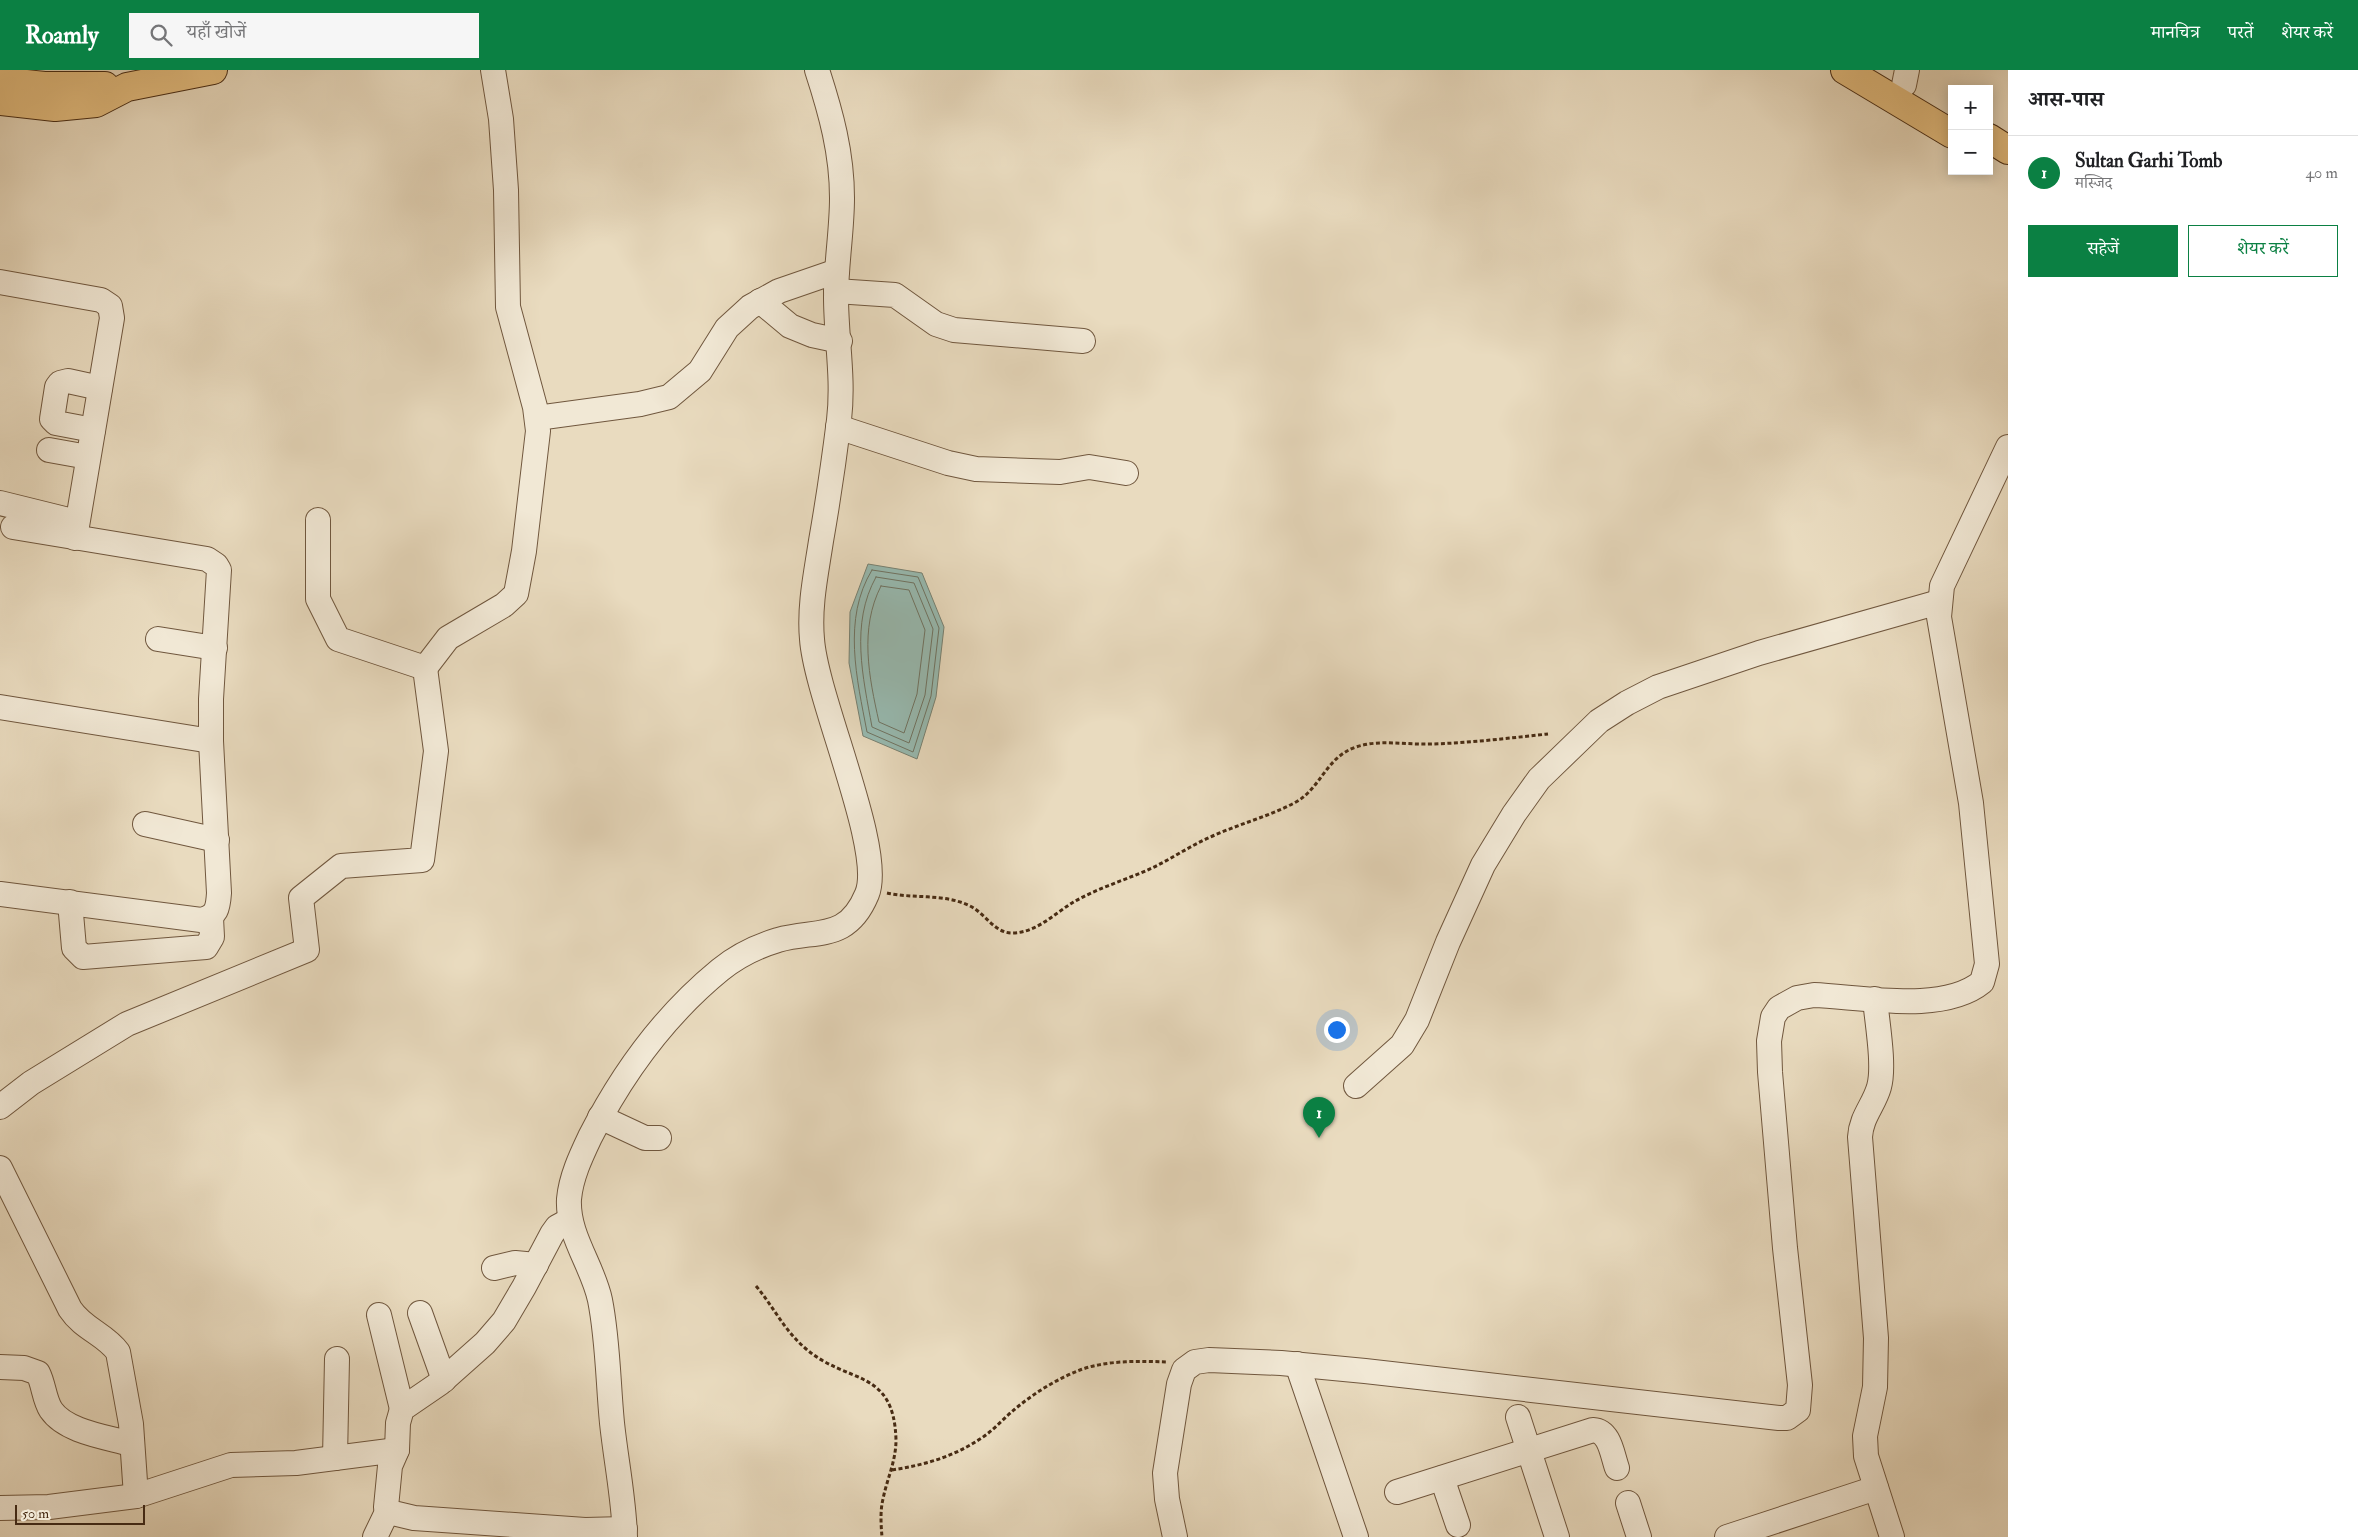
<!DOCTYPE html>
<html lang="hi">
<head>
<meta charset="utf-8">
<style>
  :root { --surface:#fff; --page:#f6f6f6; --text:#202124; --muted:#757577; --line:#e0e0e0; --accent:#0b8043 }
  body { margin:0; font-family:"IM FELL Double Pica","Noto Serif Devanagari",serif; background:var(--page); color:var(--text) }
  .controls { position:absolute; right:15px; top:15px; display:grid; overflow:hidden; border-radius:0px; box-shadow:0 2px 12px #0003 }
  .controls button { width:45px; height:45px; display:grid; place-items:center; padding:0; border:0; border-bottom:1px solid var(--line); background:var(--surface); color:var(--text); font:25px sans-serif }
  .scale { position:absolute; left:15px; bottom:12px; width:130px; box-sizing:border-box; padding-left:5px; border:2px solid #472b13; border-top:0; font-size:14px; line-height:18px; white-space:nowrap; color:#472b13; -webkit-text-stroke:4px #f1e8d5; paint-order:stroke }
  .you { position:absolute; left:1336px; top:959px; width:18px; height:18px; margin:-12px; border:4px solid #fff; border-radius:50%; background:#1a73e8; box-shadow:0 0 0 8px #1a73e833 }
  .badge { display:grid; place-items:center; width:32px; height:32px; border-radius:50%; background:var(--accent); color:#fff; font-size:16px; font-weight:700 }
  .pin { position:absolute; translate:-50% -41px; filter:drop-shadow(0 1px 2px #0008) }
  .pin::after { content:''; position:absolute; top:26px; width:18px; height:15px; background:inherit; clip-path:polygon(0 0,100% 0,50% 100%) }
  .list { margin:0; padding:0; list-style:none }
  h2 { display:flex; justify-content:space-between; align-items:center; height:65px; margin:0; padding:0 20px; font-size:21px }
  h2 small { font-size:16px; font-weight:400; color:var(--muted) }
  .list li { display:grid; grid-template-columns:32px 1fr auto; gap:15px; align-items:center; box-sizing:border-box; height:75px; padding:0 20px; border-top:1px solid var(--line) }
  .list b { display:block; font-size:19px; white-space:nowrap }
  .list p { margin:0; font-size:16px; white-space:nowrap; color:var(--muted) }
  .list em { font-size:16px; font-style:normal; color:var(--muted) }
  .actions { display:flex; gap:10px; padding:15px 20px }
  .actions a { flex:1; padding:11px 0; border:1px solid var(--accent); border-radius:0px; text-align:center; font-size:18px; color:var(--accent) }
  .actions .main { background:var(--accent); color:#fff }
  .icon { flex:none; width:28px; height:28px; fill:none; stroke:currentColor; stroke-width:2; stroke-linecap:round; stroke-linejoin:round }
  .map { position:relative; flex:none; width:2008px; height:1467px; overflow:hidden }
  header { display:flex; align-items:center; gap:30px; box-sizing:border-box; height:70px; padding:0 25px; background:var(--accent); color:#fff }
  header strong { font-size:24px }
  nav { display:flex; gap:28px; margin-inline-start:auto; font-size:18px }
  .search { width:350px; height:45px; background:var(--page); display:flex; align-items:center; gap:12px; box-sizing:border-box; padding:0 18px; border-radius:0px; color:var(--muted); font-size:19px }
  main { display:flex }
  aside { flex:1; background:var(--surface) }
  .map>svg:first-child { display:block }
</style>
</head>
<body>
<header>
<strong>Roamly</strong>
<div class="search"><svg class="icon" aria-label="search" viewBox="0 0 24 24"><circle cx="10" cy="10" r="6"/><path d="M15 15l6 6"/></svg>यहाँ खोजें</div>
<nav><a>मानचित्र</a><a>परतें</a><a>शेयर करें</a></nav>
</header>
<main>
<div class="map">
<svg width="2008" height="1467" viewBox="0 0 2008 1467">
  <rect width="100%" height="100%" fill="#e9dbbf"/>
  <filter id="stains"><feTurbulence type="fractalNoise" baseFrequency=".004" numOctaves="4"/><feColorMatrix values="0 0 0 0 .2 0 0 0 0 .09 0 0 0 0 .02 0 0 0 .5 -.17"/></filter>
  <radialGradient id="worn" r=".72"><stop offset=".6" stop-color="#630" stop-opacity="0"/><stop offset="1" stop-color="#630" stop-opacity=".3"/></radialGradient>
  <!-- water -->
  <path fill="#97bbb2" stroke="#778172" d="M868 494 922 503 944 557 936 627 917 689 863 666 849 593 850 542Z"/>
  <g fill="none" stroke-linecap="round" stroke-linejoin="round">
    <!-- shore -->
    <g stroke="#6f7362" stroke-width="1">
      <path d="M872 500 918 507 939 558 931 626 913 682 867 662C857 609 842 549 872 500Z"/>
      <path d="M876 507 914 513 933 559 925 625 909 673 872 657C863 607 850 554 876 507Z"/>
      <path d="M881 516 909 520 925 560 917 624 904 663 879 652C869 607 859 559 881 516Z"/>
    </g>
    <!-- minor casing -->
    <g stroke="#70573e" stroke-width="26">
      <g id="minor">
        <path d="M1904 15 1907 0"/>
        <path d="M0 212 101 230 110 236 112 248 75 468"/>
        <path d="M836 221 895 225 936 254 954 260 1083 271"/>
        <path d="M760 231 790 256 812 265 840 271"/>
        <path d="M537 348 640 334 669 327 700 301 727 258 750 237 779 221 837 201"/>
        <path d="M838 357 948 393 976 399 1060 402 1089 397 1126 403"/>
        <path d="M93 360 56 353 52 349 57 317 60 313 68 311 100 318"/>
        <path d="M49 380 88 387"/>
        <path d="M0 433 77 452"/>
        <path d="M158 569 215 578"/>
        <path d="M425 598 448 568 504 535 516 524 524 481 538 361 535 337 508 237 506 120 501 49 493 0"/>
        <path d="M0 637 211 671"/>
        <path d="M145 754 217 770"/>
        <path d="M0 824 201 850C217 846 218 838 219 823L211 671V629L219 500 216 495 207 489 13 457"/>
        <path d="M70 832 74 878 83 887 206 877 212 867 211 848"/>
        <path d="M1875 929C1877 952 1885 996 1879 1017 1874 1035 1861 1047 1860 1067L1876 1268 1875 1317 1865 1366 1866 1386 1892 1467"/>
        <path d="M1356 1016 1402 975 1417 950 1448 872 1483 795 1514 744 1539 709 1599 651 1627 633 1658 617 1759 583 1939 532"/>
        <path d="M0 1037 31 1013 127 954 307 880 301 828 341 796 422 790 436 681 425 598 338 569 318 529V450"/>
        <path d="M600 1047 645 1068H659"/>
        <path d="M0 1098 70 1239C83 1259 105 1264 118 1282L131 1354 136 1426"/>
        <path d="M570 1150 557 1157 552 1164 524 1217 504 1251 485 1273 440 1313 402 1339 398 1353 397 1380 390 1396 386 1437 393 1443 414 1448 585 1460 625 1459"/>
        <path d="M494 1198 515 1193 536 1195"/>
        <path d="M420 1243 444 1310"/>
        <path d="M379 1245 402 1339"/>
        <path d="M1297 1294 1356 1467"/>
        <path d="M0 1297 24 1298 38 1303C44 1315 44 1329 51 1340 66 1362 107 1367 131 1374"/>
        <path d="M1518 1347 1557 1467"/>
        <path d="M335 1388 337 1289"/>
        <path d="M1442 1408 1458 1455"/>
        <path d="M1397 1422 1593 1360C1610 1361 1612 1384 1617 1398"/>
        <path d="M1628 1433 1639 1467"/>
        <path d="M0 1438 49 1437 136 1426 231 1395 296 1393 397 1380"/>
        <path d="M375 1467 388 1440"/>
        <path d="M625 1467C624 1429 616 1391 612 1353 608 1312 608 1270 600 1230 593 1196 567 1165 569 1129 571 1107 581 1086 590 1067 622 1004 665 945 720 900 737 886 758 876 778 870 818 859 847 872 867 824 885 780 816 628 812 569 809 536 816 504 821 471 828 431 834 390 839 350 844 308 836 268 836 227 836 194 842 161 842 128 842 83 831 43 817 0"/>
        <path d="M1175 1467 1167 1429 1165 1403 1179 1314 1184 1300 1195 1292 1209 1290 1281 1293 1365 1301 1779 1348H1787L1798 1340 1800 1315 1785 1178 1770 1002 1769 971 1773 947 1779 938 1797 928 1814 925C1862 927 1943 944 1982 912L1987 894 1971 733 1939 547 1942 516 2008 377"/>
        <path d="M1727 1467 1876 1418"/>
      </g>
    </g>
    <!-- major casing -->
    <g stroke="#472b13" stroke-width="30">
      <g id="major">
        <path d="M1845 0 1952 64"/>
        <path d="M0 11 44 16H105"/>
        <path d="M0 31 55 37 96 33 127 17 213 0"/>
        <path d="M1989 68 2008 80"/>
      </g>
    </g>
    <!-- path -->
    <g stroke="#472b13" stroke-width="3" stroke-dasharray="4 2.5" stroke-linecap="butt">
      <path d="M887 823C914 829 946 823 972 837 986 845 995 863 1012 863 1036 863 1054 844 1072 833 1097 818 1126 810 1152 798 1173 788 1193 774 1215 765 1242 753 1270 746 1296 732 1321 718 1326 687 1356 677 1380 669 1405 675 1431 674 1470 673 1509 668 1548 664"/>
      <path d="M756 1216C773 1236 784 1260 805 1278 847 1315 894 1297 896 1370 896 1391 887 1409 883 1429 880 1441 881 1455 882 1467"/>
      <path d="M892 1400C924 1395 953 1387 980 1369 993 1361 1004 1348 1015 1339 1034 1323 1057 1309 1080 1300 1107 1290 1139 1291 1167 1292"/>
    </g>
    <!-- minor -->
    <use href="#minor" stroke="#f1e8d5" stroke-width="24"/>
    <!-- major -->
    <use href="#major" stroke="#e4be80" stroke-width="28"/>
  </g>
  <rect width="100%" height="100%" filter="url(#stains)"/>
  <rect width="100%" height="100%" fill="url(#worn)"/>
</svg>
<div class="controls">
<button>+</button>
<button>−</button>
</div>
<div class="scale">50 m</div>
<div class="you"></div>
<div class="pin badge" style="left:1319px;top:1068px">1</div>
</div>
<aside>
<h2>आस-पास<small></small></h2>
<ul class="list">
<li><span class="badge">1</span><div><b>Sultan Garhi Tomb</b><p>मस्जिद</p></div><em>40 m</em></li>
</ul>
<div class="actions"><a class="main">सहेजें</a><a>शेयर करें</a></div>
</aside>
</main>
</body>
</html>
